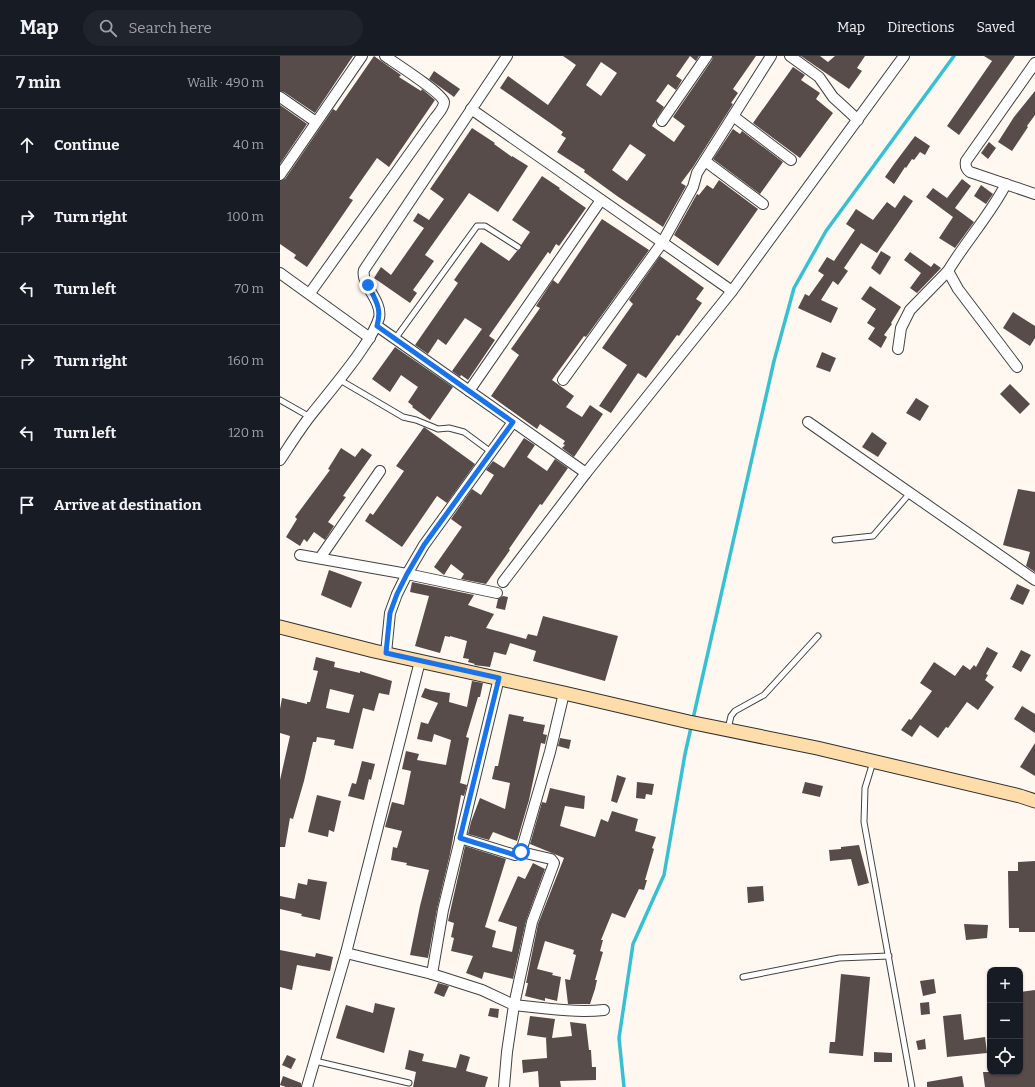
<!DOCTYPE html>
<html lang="en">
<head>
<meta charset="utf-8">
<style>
  :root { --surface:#171b24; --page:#20242c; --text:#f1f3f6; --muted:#9ea1a6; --line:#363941 }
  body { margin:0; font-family:Bitter,serif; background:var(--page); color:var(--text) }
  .controls { position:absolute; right:12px; bottom:12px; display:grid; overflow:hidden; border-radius:8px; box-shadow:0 1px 3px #0004 }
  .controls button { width:36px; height:36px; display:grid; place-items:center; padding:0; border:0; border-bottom:1px solid var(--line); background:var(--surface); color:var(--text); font:20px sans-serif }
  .stop { position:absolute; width:12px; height:12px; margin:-9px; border:3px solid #1a73e8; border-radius:50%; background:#fff }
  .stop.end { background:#1a73e8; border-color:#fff; box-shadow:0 1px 4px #0008 }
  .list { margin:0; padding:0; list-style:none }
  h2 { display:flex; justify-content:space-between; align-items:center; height:52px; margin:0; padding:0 16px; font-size:17px }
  h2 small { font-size:13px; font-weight:400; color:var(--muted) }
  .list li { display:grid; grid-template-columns:26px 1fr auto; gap:12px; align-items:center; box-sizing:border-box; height:72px; padding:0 16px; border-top:1px solid var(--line) }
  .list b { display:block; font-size:15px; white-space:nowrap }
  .list em { font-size:13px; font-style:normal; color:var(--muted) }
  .icon { flex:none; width:22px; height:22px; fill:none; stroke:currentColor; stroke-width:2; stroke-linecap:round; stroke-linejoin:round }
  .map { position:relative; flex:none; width:755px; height:1031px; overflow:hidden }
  header { display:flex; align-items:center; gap:24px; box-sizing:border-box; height:56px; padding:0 20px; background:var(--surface); border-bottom:1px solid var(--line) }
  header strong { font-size:19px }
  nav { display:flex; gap:22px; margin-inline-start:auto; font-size:14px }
  .search { width:280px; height:36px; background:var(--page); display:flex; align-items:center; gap:10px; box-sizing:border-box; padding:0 14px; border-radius:22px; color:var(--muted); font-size:15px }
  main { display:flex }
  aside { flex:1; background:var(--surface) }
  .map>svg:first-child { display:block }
</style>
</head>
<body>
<header>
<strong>Map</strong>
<div class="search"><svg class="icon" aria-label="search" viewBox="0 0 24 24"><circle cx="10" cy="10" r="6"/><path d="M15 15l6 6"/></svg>Search here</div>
<nav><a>Map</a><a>Directions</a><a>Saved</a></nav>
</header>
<main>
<aside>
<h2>7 min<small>Walk · 490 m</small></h2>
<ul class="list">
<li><svg class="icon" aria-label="ahead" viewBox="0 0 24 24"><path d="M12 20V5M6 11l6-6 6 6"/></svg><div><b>Continue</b></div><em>40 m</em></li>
<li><svg class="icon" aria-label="right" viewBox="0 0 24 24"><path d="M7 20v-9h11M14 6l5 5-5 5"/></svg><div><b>Turn right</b></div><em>100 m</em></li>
<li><svg class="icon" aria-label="left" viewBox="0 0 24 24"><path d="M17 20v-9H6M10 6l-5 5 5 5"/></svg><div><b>Turn left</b></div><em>70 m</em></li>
<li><svg class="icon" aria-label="right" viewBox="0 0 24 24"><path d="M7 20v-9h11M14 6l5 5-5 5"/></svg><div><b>Turn right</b></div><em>160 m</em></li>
<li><svg class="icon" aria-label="left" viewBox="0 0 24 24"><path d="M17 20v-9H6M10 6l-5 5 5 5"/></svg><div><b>Turn left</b></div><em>120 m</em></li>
<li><svg class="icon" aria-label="arrive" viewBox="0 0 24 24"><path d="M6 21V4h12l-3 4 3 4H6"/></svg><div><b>Arrive at destination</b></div></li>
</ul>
</aside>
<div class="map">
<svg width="755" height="1031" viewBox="0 0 755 1031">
  <rect width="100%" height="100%" fill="#fff8f0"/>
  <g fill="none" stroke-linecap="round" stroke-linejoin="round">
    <!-- stream -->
    <path stroke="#38c0d1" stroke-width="3.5" d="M344 1031 339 982 353 888 384 819 405 698 494 305 514 232 546 175 674 0"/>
  </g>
  <!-- building -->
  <g fill="#584c4a" fill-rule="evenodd">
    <path d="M0 0H73L35 57 4 36 0 35Z"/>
    <path d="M94 0 121 19 119 21 141 35 142 33 155 44 109 111 97 102 69 142 73 144 27 211 14 202 16 199 0 188V125L5 123 53 53 56 55Z"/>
    <path d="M283 0H419L416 5 410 0 396 20 402 24 396 34 388 28 376 45 384 51 372 70 394 86 405 70 393 61 432 4 433 0H476L453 33 458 37 451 47 453 48 413 111 401 127 406 130 383 171 337 140 304 116 305 114 277 96 286 82 281 79 283 76 220 32 228 20 268 49 296 9ZM321 6 337 17 321 40 306 29ZM350 88 366 99 347 125 332 114Z"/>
    <path d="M521 0H540L548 6 555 0H585L577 12 582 15 569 33Z"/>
    <path d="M704 0H735L679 79 667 70 712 5Z"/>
    <path d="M513 11 525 19 521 24 540 37 536 43 553 57 520 102 473 67Z"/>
    <path d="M154 15 180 33 174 41 149 23Z"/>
    <path d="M755 35V59L747 70 748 71 732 95 718 86 734 61Z"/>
    <path d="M0 49 27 68 0 108Z"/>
    <path d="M192 72 215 87 214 88 232 101V100L248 110 218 156 189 137 145 199 154 205 133 234 137 237 130 247 94 222 101 211 111 219 144 172 133 165 138 157 149 164 164 143 150 133Z"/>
    <path d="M453 73 460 78 462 75 503 106 480 138 433 103Z"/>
    <path d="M635 80 650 90 645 99 640 96 634 104 632 103 626 112 625 111 614 128 605 121 614 108Z"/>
    <path d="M709 86 716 92 708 103 701 97Z"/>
    <path d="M262 120 280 132 279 133 306 152 279 190 276 188 270 198 268 196 209 280 215 284 188 324 181 319 180 321 172 315 202 273 185 262 166 289 158 283 148 298 135 289 178 227 174 224 201 186 229 205 237 195 241 193V189L250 176 232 164Z"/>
    <path d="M682 123 691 130 675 152 694 166 675 192 659 182 673 161 646 141 653 132 667 142Z"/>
    <path d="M439 124 478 153 438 210 394 179 417 138 419 139 427 129 433 133Z"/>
    <path d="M701 129 713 138 706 148 694 140Z"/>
    <path d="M624 139 633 145 597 197 581 187 564 212 568 215 558 229 553 225 541 244 558 252 551 267 518 252 525 238 529 240 544 219 538 215 547 201 554 205 575 174 566 168 576 153 593 164 607 146 615 152Z"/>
    <path d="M322 163 369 194 306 281 304 280 272 324 294 340 286 351 302 361 310 349 323 358 294 401 282 392 285 389 283 388 285 385 260 368 257 373 211 340 239 299 231 293 260 252 256 250 273 224 278 228Z"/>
    <path d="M601 195 611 201 600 219 591 212Z"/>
    <path d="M630 196 651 211 654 207 661 212 637 237 630 232 641 217 624 204Z"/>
    <path d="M380 200 424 232 416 243 422 247 399 280 397 279 366 322 358 317 331 357 319 350 347 309 322 292 353 248 349 244Z"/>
    <path d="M590 230 621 251 611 267 612 268 604 279 607 281 601 292 588 283 595 272 587 267 596 253 581 243Z"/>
    <path d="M733 256 755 270V282L750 290 723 272Z"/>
    <path d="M115 291 173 331 150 364 132 351 133 350 128 346 138 331 121 319 110 336 92 323Z"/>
    <path d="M542 296 556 302 550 316 536 311Z"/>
    <path d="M730 328 750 348 740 358 720 338Z"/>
    <path d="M636 342 649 350 640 365 626 357Z"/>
    <path d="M144 371 195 408 167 447 157 440 122 491 85 465 90 457 93 459 124 415 116 410Z"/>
    <path d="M592 376 607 387 598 401 582 391Z"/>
    <path d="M244 382 255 389 247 401 267 415 275 403 288 412 262 449 260 448 229 493 230 494 206 528 181 523 184 518 171 508 164 519 154 511 182 471 171 463 192 433 201 439 214 419 206 414 213 405 224 412Z"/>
    <path d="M61 392 75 401 82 392 92 399 63 440 66 441 48 466 54 470 45 484 34 476 27 486 24 483 20 490 6 481 17 463 15 461 50 414 48 413Z"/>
    <path d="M738 433 755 436V516L746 510 750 496 723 489Z"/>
    <path d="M49 514 82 526 71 552 41 539Z"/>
    <path d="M132 526 194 539 188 549 214 558 206 572 246 583 248 578 257 580 263 560 338 580 325 625 253 605 256 595 230 587 226 599 214 596 210 611 194 609 195 608 188 606 189 603 183 602 187 585 170 580V581L165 580 160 597 135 590 149 540 130 536Z"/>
    <path d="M737 528 750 534 743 549 730 543Z"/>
    <path d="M223 540 228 541 225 554 216 552 218 543Z"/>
    <path d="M707 591 718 597 706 618 708 619 705 624 714 631 698 654 687 646 668 672 666 671 658 682 640 669 632 681 621 674 629 663 631 664 652 635 640 627 654 606 675 620 683 609 690 614 694 609 696 611Z"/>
    <path d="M741 594 751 599 741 616 732 611Z"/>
    <path d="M36 601 55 606 54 611 80 617V615L112 625 109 639 99 637 94 655 83 652 73 693 54 689 55 684 37 681 36 686H33L24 725 13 763 10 762 5 791H0V724L10 680 0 677V653L2 642 27 648V646H30L38 615 33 614ZM50 633 74 639 69 657 46 652Z"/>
    <path d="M192 625 203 627 200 641H198L186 681 189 682 180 727 187 729 184 740 181 739 170 798 157 853 148 902 130 899 140 850 149 814 126 809 127 807 111 804 113 791 117 792 122 775 105 771 112 746 124 749 131 715 122 713 126 695 139 698 137 704 166 709 171 684 154 678 152 686 137 683 141 666 148 668 158 647 141 641 145 632 151 634 170 637 169 646 187 651Z"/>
    <path d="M742 650 755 658V677L734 663Z"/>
    <path d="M229 658 244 661 243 665 265 669 263 678 267 679 265 688 261 687 249 744 237 785 213 776 209 784 188 778 191 766 200 742 225 753 230 727 212 723 215 710H218Z"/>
    <path d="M280 682 291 684 289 693 278 690Z"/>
    <path d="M755 687V720L740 711Z"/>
    <path d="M82 705 95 708 91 724 89 723 84 744 68 740 72 727 76 728Z"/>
    <path d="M337 719 346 722 337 747 331 745Z"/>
    <path d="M357 726 374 728 372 739 366 738 365 743 356 742Z"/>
    <path d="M525 726 543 730 540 741 522 737Z"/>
    <path d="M270 732 305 740 304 753 285 750 280 770 315 781 321 763 328 766 332 755 358 763 355 775 376 781 372 792 374 793 365 824H367L364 834 359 833 345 862 332 857 321 884H323L320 895 323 896 315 924H317L315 933 310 948H288L285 923 290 924 296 899 293 898 294 894 265 885 257 913 273 917 272 919 281 921 277 945 265 942V945L245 940 248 927H246L258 868 284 802 250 788 262 746 266 747Z"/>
    <path d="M37 739 61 745 54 776 49 774 48 781 28 776Z"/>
    <path d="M579 789 589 827 578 830 571 803 550 805 549 794 561 793V791Z"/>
    <path d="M185 790 226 803 205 871 216 875 212 891 232 896 237 871 218 865 238 820 245 823 253 807 265 813 246 865 233 923 204 916 202 923 186 917 193 900 171 895 174 882 171 881 174 867 168 865Z"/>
    <path d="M755 805V876H739V872H729L728 815H738V806Z"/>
    <path d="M28 823 47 826 40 864 21 860 22 858 0 853V840L15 843 18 827 27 829Z"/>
    <path d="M483 830 484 845 468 847 467 831Z"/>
    <path d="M684 868 708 869 707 882 686 884Z"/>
    <path d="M0 894 35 901 36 897 53 901 50 915 17 909 12 934 0 931Z"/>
    <path d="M561 918 590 921 583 1000 549 997 550 986H555Z"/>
    <path d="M654 923 656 937 643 940 640 925Z"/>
    <path d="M158 927 169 930 164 941 154 937Z"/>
    <path d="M755 934V1031H705L703 1016H740V936Z"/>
    <path d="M649 946 650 958 641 959 640 947Z"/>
    <path d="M95 947 115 952 104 997 56 982 66 949 93 957Z"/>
    <path d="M210 952 219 953 218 962 208 960Z"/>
    <path d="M681 958 684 984 705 981 707 997 667 1001 663 960Z"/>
    <path d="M250 960 275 963 272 982 292 980 290 966 306 968 309 994H311L312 1011H316V1024L280 1025 281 1031H259L258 1015 243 1017 242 1004 267 1002 266 982H268L247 979Z"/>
    <path d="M645 983 646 993 638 994 636 985Z"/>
    <path d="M129 994 144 998 142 1005 176 1012 180 998 190 1001 186 1015 208 1021 205 1031H133L136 1016 125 1013Z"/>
    <path d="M594 996 612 997V1006H594Z"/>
    <path d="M7 999 16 1003 11 1013 2 1009Z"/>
    <path d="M3 1020 21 1027V1031H6L0 1029Z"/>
    <path d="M682 1020 684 1031H647V1026Z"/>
  </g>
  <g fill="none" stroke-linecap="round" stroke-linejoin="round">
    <!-- lane casing -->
    <g stroke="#414141" stroke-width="7">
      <g id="lane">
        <path d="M115 283 197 170H205L238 191"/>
        <path d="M60 324 123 361 136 364 158 373 169 372 184 376 211 396"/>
        <path d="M0 344 30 361"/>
        <path d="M555 484 593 480 630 437"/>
        <path d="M448 673 451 660 455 655 484 639 538 580"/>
        <path d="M593 706 585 732 584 766 632 1031"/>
        <path d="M463 921 559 902 609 900"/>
        <path d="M35 1005 129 1027"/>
      </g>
    </g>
    <!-- street casing -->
    <g stroke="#414141" stroke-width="12">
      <g id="street">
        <path d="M510 0 539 21 553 41 578 64"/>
        <path d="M755 7 686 105C685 110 686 113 690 116L755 138"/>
        <path d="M0 41 36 66"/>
        <path d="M191 53 452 235"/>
        <path d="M453 60 511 104"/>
        <path d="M382 65 427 0"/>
        <path d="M425 105 483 148"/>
        <path d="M0 119 82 0"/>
        <path d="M726 128C710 159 686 185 668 215L678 233 737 311"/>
        <path d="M0 217 90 282"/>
        <path d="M30 237 155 62C158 58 164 52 164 46 162 37 115 7 105 0"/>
        <path d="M97 270 306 417"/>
        <path d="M618 293 621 272 630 254 668 215"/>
        <path d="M283 324 382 187 413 131 417 117 491 0"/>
        <path d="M189 335 321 144"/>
        <path d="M528 366 755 524"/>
        <path d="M0 404C10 389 20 373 31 359 47 339 63 320 78 299 86 287 95 276 99 262 103 245 80 228 84 214L227 0"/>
        <path d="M20 499 127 518 217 537"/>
        <path d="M40 502 100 415"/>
        <path d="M223 526 306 417 452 235 624 0"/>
        <path d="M106 597 110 557 117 538 127 518 144 489 233 366"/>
        <path d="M180 782 235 799 241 796 270 696 284 637"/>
        <path d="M241 796 271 803 274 807 252 866 234 949C263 952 294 957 324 954"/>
        <path d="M66 897 152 918 202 934 234 949 227 996 224 1031"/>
        <path d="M152 918 163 854 219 622"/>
        <path d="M27 1031 66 897 140 605"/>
      </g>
    </g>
    <!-- secondary casing -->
    <g stroke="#303030" stroke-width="15">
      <path id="secondary" d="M0 571 94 595 284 637 409 666 537 692 740 740 755 745"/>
    </g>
    <!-- lane -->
    <use href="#lane" stroke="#fff" stroke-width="5"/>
    <!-- street -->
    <use href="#street" stroke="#fff" stroke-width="10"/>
    <!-- secondary -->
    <use href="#secondary" stroke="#ffddab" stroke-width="13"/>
  </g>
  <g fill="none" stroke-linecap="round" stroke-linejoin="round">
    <!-- route -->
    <path stroke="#1a73e8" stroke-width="5" d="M88 229C96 245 102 252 97 270L233 366 144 489 127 518 117 538 110 557 106 597 219 622 180 782 235 799 241 796"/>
  </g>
</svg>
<div class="controls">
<button>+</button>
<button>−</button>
<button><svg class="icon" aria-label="locate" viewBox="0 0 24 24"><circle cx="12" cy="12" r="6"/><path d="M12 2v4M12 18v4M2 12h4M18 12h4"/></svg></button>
</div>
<div class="stop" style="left:241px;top:796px"></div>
<div class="stop end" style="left:88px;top:229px"></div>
</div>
</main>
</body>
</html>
